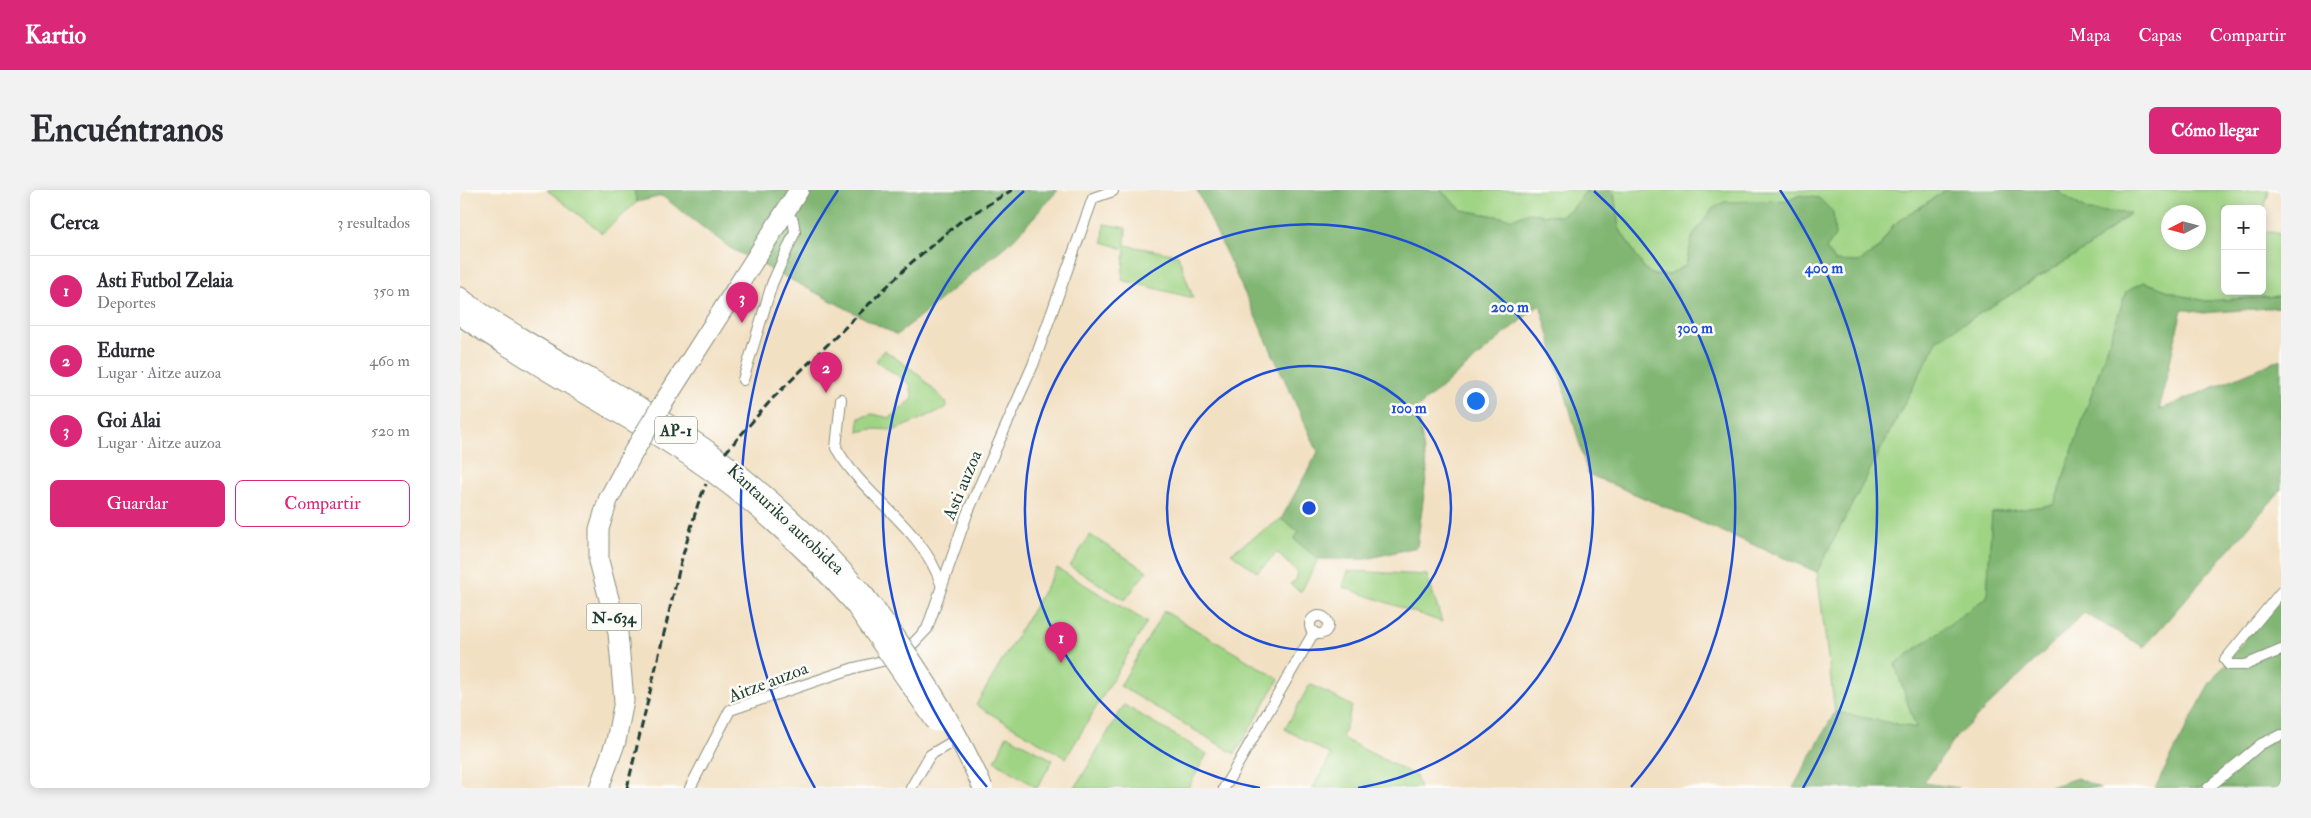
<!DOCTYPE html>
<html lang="es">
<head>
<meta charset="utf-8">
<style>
  :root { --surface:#fff; --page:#f2f2f3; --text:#2b2b33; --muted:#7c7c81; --line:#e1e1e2; --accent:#db2777 }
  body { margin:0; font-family:"IM FELL Double Pica",serif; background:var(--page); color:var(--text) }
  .controls { position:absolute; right:15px; top:15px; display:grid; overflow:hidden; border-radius:8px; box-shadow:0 2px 12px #0003 }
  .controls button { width:45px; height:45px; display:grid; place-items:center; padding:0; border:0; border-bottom:1px solid var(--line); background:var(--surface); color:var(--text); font:25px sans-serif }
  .compass { position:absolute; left:1701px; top:15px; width:45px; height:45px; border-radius:50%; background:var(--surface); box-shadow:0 2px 12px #0003; rotate:264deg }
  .you { position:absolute; left:1015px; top:210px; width:18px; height:18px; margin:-12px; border:4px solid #fff; border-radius:50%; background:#1a73e8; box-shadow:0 0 0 8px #1a73e833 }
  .badge { display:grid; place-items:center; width:32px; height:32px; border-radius:50%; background:var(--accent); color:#fff; font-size:16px; font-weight:700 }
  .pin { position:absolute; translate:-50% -41px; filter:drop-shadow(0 1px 2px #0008) }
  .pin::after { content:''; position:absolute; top:26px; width:18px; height:15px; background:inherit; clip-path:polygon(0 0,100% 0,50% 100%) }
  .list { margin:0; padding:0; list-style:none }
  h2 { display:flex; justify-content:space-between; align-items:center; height:65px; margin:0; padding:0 20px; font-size:21px }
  h2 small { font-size:16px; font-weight:400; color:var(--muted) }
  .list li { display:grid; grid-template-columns:32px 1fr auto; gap:15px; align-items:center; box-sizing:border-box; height:70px; padding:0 20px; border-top:1px solid var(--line) }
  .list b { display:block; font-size:19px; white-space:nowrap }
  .list p { margin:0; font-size:16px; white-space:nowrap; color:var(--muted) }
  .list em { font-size:16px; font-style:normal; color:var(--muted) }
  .actions { display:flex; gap:10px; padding:15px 20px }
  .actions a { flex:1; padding:11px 0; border:1px solid var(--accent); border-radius:8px; text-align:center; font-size:18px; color:var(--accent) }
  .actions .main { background:var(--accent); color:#fff }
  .map { position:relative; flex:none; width:1821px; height:598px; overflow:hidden; border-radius:8px }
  header { display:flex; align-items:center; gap:30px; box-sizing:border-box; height:70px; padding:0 25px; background:var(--accent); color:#fff }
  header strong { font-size:24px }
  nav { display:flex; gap:28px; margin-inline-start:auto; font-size:18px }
  .intro { display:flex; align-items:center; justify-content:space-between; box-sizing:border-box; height:120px; padding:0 30px }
  h1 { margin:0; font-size:35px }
  .button { padding:12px 22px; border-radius:8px; background:var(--accent); color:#fff; font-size:18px; font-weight:700 }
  main { display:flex; gap:30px; padding:0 30px }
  aside { flex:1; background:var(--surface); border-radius:8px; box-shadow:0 2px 12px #0003 }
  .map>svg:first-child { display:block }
</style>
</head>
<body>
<header>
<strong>Kartio</strong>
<nav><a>Mapa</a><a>Capas</a><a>Compartir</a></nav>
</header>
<div class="intro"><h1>Encuéntranos</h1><a class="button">Cómo llegar</a></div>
<main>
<aside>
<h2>Cerca<small>3 resultados</small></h2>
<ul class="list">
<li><span class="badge">1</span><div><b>Asti Futbol Zelaia</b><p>Deportes</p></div><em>350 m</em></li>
<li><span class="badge">2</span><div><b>Edurne</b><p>Lugar · Aitze auzoa</p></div><em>460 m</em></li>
<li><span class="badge">3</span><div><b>Goi Alai</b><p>Lugar · Aitze auzoa</p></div><em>520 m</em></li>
</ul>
<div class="actions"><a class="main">Guardar</a><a>Compartir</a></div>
</aside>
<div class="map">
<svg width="1821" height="598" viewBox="0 0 1821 598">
  <rect width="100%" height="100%" fill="#fdfcf7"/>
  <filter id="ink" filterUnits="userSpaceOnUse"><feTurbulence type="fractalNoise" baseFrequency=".02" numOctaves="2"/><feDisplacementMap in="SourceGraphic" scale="10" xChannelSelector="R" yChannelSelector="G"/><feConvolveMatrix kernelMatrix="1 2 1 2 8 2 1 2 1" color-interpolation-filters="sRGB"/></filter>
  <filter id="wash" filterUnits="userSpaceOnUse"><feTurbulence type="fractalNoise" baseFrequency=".0096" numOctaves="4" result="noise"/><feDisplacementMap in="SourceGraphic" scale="20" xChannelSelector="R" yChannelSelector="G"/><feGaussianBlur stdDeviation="1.12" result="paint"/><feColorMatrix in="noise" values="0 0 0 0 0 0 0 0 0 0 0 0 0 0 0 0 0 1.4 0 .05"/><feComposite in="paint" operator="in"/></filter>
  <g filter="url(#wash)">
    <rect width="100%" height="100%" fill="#f2e0c3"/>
    <!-- green -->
    <g fill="#a0d485" stroke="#60885c" fill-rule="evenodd">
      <path d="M87 0H174L177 12 142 43Z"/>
      <path d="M980 0H1129L1125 2 1113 18 1101 26 1067 23 1052 29 1002 20Z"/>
      <path d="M1150 0H1486L1433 35 1419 58 1399 73 1375 71 1366 59 1340 5 1233 45 1226 75 1209 85H1193L1184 78 1159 38 1154 3Z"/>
      <path d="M1596 0H1809L1802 28V19H1765V101H1802V40L1821 44V106L1746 111 1723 106 1684 92 1666 102 1594 315 1532 323 1527 407 1435 474 1456 538 1375 522 1357 382 1478 149 1630 56 1670 24 1628 21ZM1708 22H1738V52H1708Z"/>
      <path d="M644 34 666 38 665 55 718 65 733 108 662 90 665 59 643 52Z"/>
      <path d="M424 160 457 183 487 213 486 218 435 240 412 239 398 242 399 228 412 224 430 228 453 209 450 194 416 171Z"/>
      <path d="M821 329 840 341 834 349 858 369 841 402 830 394 836 390 838 382 817 363 797 382 771 363Z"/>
      <path d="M630 345 687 381 665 410 610 376Z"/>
      <path d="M597 378 687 432 606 568 516 515Z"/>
      <path d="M888 381 967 385 982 432 883 397Z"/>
      <path d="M704 421 819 489 775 564 660 496Z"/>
      <path d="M850 494 892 516 882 548 956 586 960 598H853L871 565 825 539Z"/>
      <path d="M664 515 747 564 728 598H615Z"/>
      <path d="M547 545 593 570 577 598 535 571Z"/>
    </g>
    <!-- forest -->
    <g fill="#80b672" stroke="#507a53">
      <path d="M174 0H598L554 49 437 145 270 58 202 6 177 12Z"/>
      <path d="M737 0H980L1002 20 1052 29 1067 23 1101 26 1113 18 1125 2 1150 0 1154 3 1159 38 1184 78 1193 85H1209L1226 75 1233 45 1252 19 1264 12 1330 10 1340 5 1359 8 1373 22 1375 46 1366 59 1375 71 1399 72 1419 58 1433 35 1486 0H1596L1628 21 1670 23 1630 56 1478 149 1357 382 1128 284 1080 114 957 218 967 280 957 357 906 369H858L834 349 839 341 821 329 858 262Z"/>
      <path d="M1684 92 1723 106 1746 111 1821 106V117L1743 123 1722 119 1699 220 1821 169V300L1684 457 1624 423 1496 547 1464 593 1499 598H1333L1375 522 1456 538 1435 474 1527 407 1532 323 1594 315 1666 102Z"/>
      <path d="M1821 405V598H1695L1750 493Z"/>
      <path d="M1617 588 1640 598H1587Z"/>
    </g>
  </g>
  <g filter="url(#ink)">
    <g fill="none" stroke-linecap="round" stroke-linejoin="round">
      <!-- street casing -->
      <g stroke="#888e7c" stroke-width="12">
        <g id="street">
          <path d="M283 190 312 94 335 42 333 30 323 25"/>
          <path d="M381 209 376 258C405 308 463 338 481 394"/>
          <path d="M1821 402 1765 470 1769 475H1785L1821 460"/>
          <circle cx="859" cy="435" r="9"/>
          <path d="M444 463 467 439 507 324 573 175 633 8 653 1"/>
          <path d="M230 598 270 520 394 478 434 468"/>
          <path d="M451 598 470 565 492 552"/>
          <path d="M764 598 854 442"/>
          <path d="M1748 598 1801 554 1821 545"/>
        </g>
      </g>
      <!-- highway casing -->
      <g stroke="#888e7c" stroke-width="21">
        <g id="highway">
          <path d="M0 107C18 122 39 134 60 147 113 180 169 209 222 243 292 288 351 344 405 406"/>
          <path d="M0 125C17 138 36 149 54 160 103 192 154 220 204 250 275 293 338 350 393 412"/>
          <path d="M200 218 339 0"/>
          <path d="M139 598 156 551 164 511 158 443 139 371V339L148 310 174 261"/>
        </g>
      </g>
      <!-- street -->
      <use href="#street" stroke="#fff" stroke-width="10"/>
      <!-- highway -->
      <use href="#highway" stroke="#fff" stroke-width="19"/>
      <!-- rail -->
      <g stroke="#1f3d34" stroke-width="3" stroke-dasharray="8 4" stroke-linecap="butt">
        <path d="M265 263 313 208 452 72 501 31 552 0"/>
        <path d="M167 598 222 368 238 314 246 294"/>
      </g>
      <!-- highway-bridge casing -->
      <g stroke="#888e7c" stroke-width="21" stroke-linecap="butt">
        <g id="highway-bridge">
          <path d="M174 261 200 218"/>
          <path d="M405 406C452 466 492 528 523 598"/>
          <path d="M393 412 476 532"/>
        </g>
      </g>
      <!-- highway-bridge -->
      <use href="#highway-bridge" stroke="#fff" stroke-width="19"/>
    </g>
  </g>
  <!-- distance rings -->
  <g fill="none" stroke="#1d4ed8" stroke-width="2.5">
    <circle cx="849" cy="318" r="142"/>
    <path d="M800 598A284 284 0 1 1 898 598"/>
    <path d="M527 597A426 426 0 0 1 564 1M1134 1A426 426 0 0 1 1171 597"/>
    <path d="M355 598A568 568 0 0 1 378 0M1320 0A568 568 0 0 1 1343 598"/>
  </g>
  <g text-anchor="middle" stroke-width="5" stroke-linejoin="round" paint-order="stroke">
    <!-- shield labels -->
    <g fill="#fdfcf7" stroke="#62766e" stroke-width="1">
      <rect x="195" y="226.5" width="42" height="27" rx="4"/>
      <rect x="126.5" y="413.5" width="55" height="27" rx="4"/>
    </g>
    <g font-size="16" font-weight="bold" fill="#1f3d34">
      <text x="216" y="246">AP-1</text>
      <text x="154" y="433">N-634</text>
    </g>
    <!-- street labels -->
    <g font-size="18" fill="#1f3d34" stroke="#fdfcf7">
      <text transform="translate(502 295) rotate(-67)" y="6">Asti auzoa</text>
      <text transform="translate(326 329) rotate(43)" y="6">Kantauriko autobidea</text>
      <text transform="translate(308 492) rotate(-21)" y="6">Aitze auzoa</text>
    </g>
  </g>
  <circle cx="849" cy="318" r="8" fill="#1d4ed8" stroke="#fdfcf7" stroke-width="2.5"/>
  <g font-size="15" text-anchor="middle" font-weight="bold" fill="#1d4ed8" stroke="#fdfcf7" stroke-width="5" stroke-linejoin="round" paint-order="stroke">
    <text x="1364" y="83">400 m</text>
    <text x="1050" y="122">200 m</text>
    <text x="1235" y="143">300 m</text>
    <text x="949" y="223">100 m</text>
  </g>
</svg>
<div class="controls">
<button>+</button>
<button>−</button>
</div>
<svg class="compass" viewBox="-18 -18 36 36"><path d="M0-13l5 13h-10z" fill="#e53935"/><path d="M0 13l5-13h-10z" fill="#7c7c81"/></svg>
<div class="you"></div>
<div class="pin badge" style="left:601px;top:473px">1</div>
<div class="pin badge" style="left:366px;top:203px">2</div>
<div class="pin badge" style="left:282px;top:133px">3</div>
</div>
</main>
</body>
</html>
